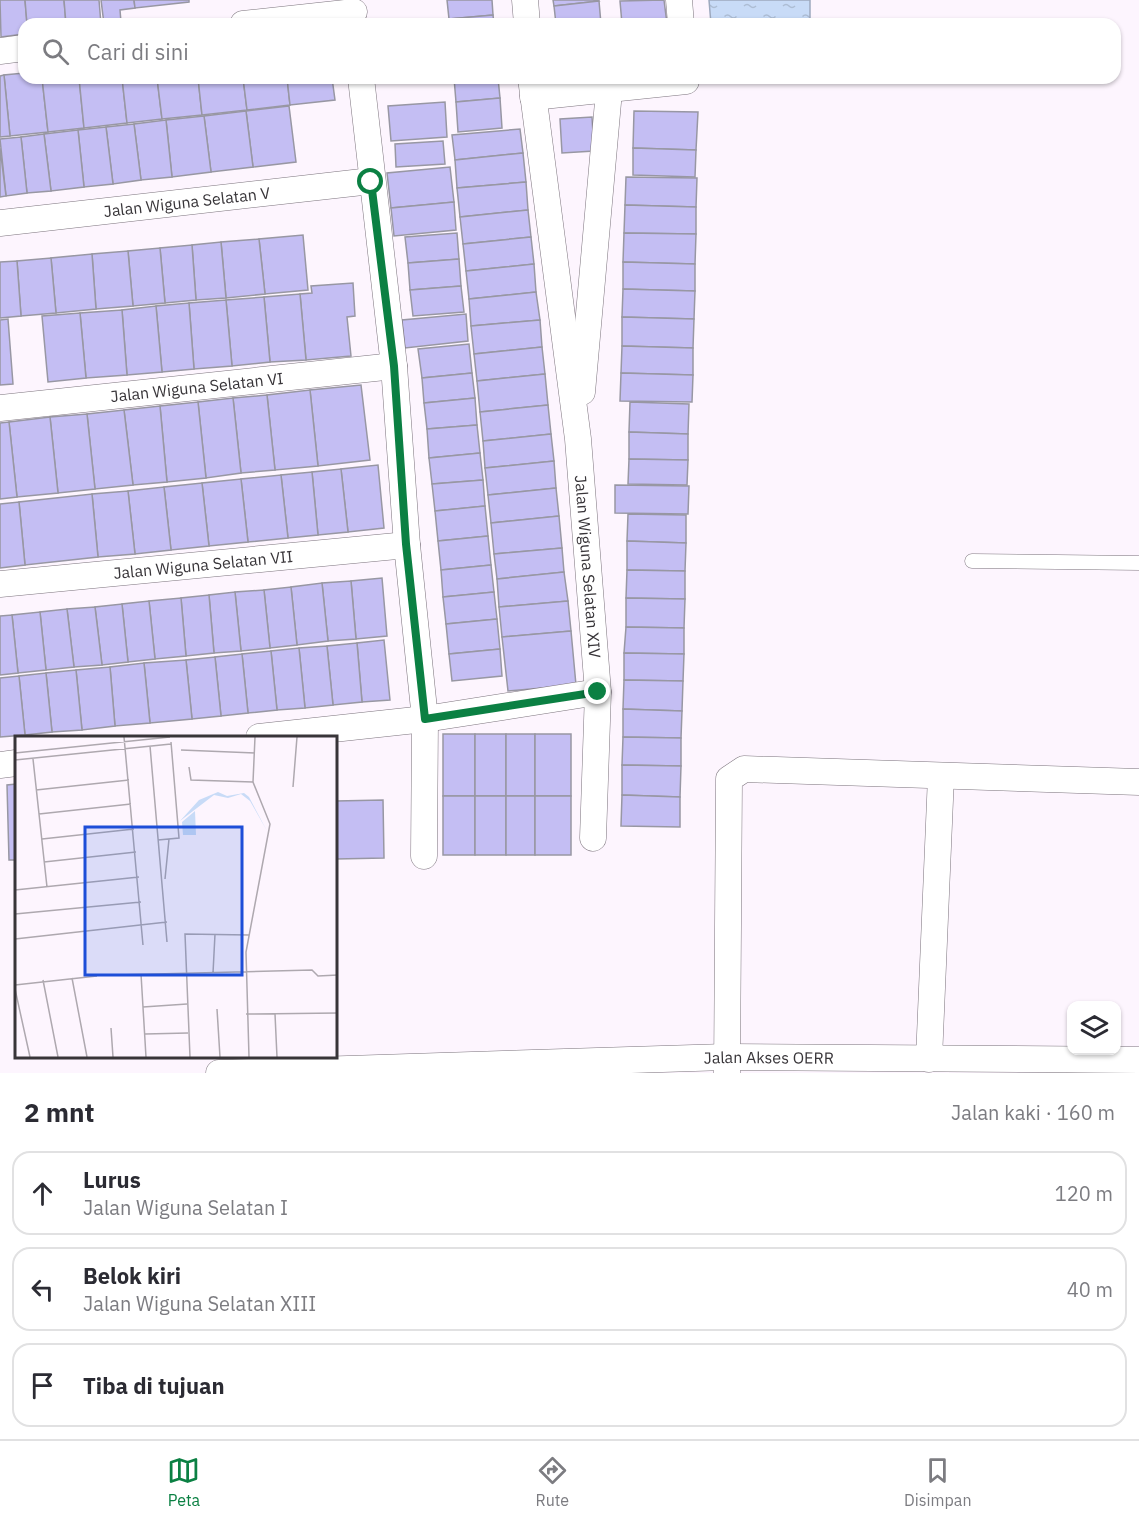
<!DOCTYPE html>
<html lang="id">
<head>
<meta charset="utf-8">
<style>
  :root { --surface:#fff; --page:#f2f2f3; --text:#2b2b33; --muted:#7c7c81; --line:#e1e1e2; --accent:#0b8043 }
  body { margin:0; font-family:"IBM Plex Sans",sans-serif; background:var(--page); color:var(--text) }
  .controls { position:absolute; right:18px; bottom:18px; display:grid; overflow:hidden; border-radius:12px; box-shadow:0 2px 4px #0004 }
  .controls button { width:54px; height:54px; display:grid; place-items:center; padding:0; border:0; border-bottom:2px solid var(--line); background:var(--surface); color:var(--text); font:30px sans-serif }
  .stop { position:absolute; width:18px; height:18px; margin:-14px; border:4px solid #0b8043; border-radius:50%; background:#fff }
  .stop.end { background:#0b8043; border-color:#fff; box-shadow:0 2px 6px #0008 }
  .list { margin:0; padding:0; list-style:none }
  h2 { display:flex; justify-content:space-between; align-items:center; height:78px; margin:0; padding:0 24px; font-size:26px }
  h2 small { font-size:20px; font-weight:400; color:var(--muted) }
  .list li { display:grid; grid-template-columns:39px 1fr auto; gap:18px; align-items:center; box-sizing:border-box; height:84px; margin:0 12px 12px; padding:0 12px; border:2px solid var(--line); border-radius:18px }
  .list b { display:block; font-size:22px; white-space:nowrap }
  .list p { margin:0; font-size:20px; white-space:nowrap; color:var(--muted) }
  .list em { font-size:20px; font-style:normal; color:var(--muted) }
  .icon { flex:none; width:33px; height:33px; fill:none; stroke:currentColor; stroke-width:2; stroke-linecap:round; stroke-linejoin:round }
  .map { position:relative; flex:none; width:1139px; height:1073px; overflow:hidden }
  .search { position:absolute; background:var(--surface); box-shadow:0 2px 4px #0004; left:18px; right:18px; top:18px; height:66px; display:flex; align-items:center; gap:15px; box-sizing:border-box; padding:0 21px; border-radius:18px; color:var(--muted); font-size:22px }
  .sheet { height:366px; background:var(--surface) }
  nav { display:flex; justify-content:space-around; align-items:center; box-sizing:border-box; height:84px; border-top:2px solid var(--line); background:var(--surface); font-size:16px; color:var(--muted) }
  nav a { display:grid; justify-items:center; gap:3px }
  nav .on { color:var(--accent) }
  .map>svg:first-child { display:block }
</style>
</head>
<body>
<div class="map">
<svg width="1139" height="1073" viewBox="0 0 1139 1073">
  <defs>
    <pattern id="water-ripples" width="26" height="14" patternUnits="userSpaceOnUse" patternTransform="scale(1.5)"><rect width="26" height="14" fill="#c8dbf7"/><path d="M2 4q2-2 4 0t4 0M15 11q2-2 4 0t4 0" fill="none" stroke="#adbdd4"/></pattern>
  </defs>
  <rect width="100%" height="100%" fill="#fdf5fe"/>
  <!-- water -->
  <path fill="url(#water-ripples)" stroke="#9da9be" stroke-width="1.5" d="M709 0H810V24H711Z"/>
  <!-- building -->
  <g fill="#c4bef3" stroke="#9897a3" stroke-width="1.5">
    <path d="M0 0H25L27 24H24V34L1 37Z"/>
    <path d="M25 0H64L66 24H27Z"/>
    <path d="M64 0H99L101 24H66Z"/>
    <path d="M101 0H134L135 8 120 10 121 22 104 24Z"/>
    <path d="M134 0H189V2L135 8Z"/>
    <path d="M447 0H492L493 15 449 19Z"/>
    <path d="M553 0H598L599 1 554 6Z"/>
    <path d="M664 0 667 24H622L620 1Z"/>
    <path d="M599 1 601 24H556L554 6Z"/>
    <path d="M493 15 494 24H449V19Z"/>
    <path d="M24 73V78H42L48 132 10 136 4 75Z"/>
    <path d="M4 75 10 136 0 137V76Z"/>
    <path d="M42 78H79L84 128 48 132Z"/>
    <path d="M79 78H122L127 123 84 128Z"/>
    <path d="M122 78H157L162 119 127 123Z"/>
    <path d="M157 78H198L202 115 162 119Z"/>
    <path d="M198 78H243L247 110 202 115Z"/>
    <path d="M243 78H287L290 105 247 110Z"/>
    <path d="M287 78H332L335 100 290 105Z"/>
    <path d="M454 78H498L500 98 456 102Z"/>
    <path d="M500 98 502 128 458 132 456 102Z"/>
    <path d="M445 102 447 137 391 141 388 106Z"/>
    <path d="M289 106 296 162 253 167 246 111Z"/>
    <path d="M246 111 253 167 211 172 204 116Z"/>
    <path d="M634 111 698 112 696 150 633 148Z"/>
    <path d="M204 116 211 172 172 177 166 120Z"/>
    <path d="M592 117 594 151 562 153 560 119Z"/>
    <path d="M166 120 172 177 141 180 134 124Z"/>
    <path d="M134 124 141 180 113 184 106 127Z"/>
    <path d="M106 127 113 184 84 187 78 130Z"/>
    <path d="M520 129 523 153 455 160 452 135Z"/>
    <path d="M78 130 84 187 51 191 44 134Z"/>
    <path d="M44 134 51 191 27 193 21 137Z"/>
    <path d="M21 137 27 193 6 196 0 139Z"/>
    <path d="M443 141 445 164 396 167 395 144Z"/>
    <path d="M0 148 6 196 0 197Z"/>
    <path d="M633 148 696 150 695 177 633 175Z"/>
    <path d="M523 153 526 182 457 188 455 160Z"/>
    <path d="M450 167 454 202 391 208 387 173Z"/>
    <path d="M626 177 697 178 696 207 625 205Z"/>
    <path d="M526 182 528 210 460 217 457 188Z"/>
    <path d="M454 202 456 230 394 236 391 208Z"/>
    <path d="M625 205 696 207V234L624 233Z"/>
    <path d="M528 210 531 237 463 244 460 217Z"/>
    <path d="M457 233 459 259 408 263 405 237Z"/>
    <path d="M624 233 696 234 695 264 623 262Z"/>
    <path d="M303 235 308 290 265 294 259 239Z"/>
    <path d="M531 237 534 264 466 271 463 244Z"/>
    <path d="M259 239 265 294 226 298 221 242Z"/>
    <path d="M221 242 226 298 196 300 192 245Z"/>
    <path d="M192 245 196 300 165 303 160 248Z"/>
    <path d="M160 248 165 303 133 306 128 251Z"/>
    <path d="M128 251 133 306 96 309 92 254Z"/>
    <path d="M92 254 96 309 56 313 51 258Z"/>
    <path d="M51 258 56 313 21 316 17 261Z"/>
    <path d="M459 259 461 286 410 290 408 263Z"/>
    <path d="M17 261 21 316 0 318V262Z"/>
    <path d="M623 262 695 264V291L623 289Z"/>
    <path d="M534 264 536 292 469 299 466 271Z"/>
    <path d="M353 283 355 316 347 317 351 356 306 360 300 294 312 293 311 286Z"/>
    <path d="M461 286 464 312 413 316 410 290Z"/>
    <path d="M623 289 695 291 694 319 622 317Z"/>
    <path d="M536 292 540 320 471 326 469 299Z"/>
    <path d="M300 294 306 360 270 362 264 297Z"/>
    <path d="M264 297 270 362 232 366 226 300Z"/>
    <path d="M226 300 232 366 194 369 189 303Z"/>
    <path d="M189 303 194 369 162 372 156 306Z"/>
    <path d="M156 306 162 372 127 375 122 310Z"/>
    <path d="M122 310 127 375 86 378 80 313Z"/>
    <path d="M80 313 86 378 48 382 42 316Z"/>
    <path d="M466 314 468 341 405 348 402 320Z"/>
    <path d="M622 317 694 319 693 348 622 346Z"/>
    <path d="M8 319 13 384 0 385V320Z"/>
    <path d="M540 320 542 347 474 354 471 326Z"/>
    <path d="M469 344 472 373 422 378 418 349Z"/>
    <path d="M622 346 693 348V375L621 373Z"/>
    <path d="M542 347 545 374 477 381 474 354Z"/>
    <path d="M472 373 475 398 424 403 422 378Z"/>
    <path d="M621 373 693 375 692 402 620 401Z"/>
    <path d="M545 374 548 405 480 412 477 381Z"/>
    <path d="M361 385 370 460 318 466 310 390Z"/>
    <path d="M310 390 318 466 275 470 267 395Z"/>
    <path d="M267 395 275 470 241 473 233 398Z"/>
    <path d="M233 398 241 473 206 478 198 402Z"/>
    <path d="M475 398 477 425 427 429 424 403Z"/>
    <path d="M198 402 206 478 167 482 160 406Z"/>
    <path d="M630 402 689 404 688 434 629 432Z"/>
    <path d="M548 405 551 434 483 441 480 412Z"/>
    <path d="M160 406 167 482 133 485 124 410Z"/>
    <path d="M124 410 133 485 95 489 87 414Z"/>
    <path d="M87 414 95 489 58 493 50 417Z"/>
    <path d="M50 417 58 493 17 497 9 422Z"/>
    <path d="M9 422 17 497 0 499V423Z"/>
    <path d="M477 425 480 453 429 458 427 429Z"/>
    <path d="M629 432 688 434V460L629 459Z"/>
    <path d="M551 434 554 461 485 468 483 441Z"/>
    <path d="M480 453 483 480 432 484 429 458Z"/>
    <path d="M629 459 688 460 687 485 628 484Z"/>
    <path d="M554 461 556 488 488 495 485 468Z"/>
    <path d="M378 465 384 528 348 532 341 469Z"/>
    <path d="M341 469 348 532 318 535 312 472Z"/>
    <path d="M312 472 318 535 288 538 281 475Z"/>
    <path d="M281 475 288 538 248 542 241 479Z"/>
    <path d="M241 479 248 542 209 546 202 483Z"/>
    <path d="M483 480 485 506 435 511 432 484Z"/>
    <path d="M202 483 209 546 171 550 164 487Z"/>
    <path d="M615 485 689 486 688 514 615 513Z"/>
    <path d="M164 487 171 550 135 554 128 491Z"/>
    <path d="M556 488 559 516 491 523 488 495Z"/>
    <path d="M128 491 135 554 98 557 92 494Z"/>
    <path d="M92 494 98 557 25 565 19 502Z"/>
    <path d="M19 502 25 565 0 568V504Z"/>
    <path d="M485 506 488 536 438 541 435 511Z"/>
    <path d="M628 514 686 515V543L627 541Z"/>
    <path d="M559 516 562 548 494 554 491 523Z"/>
    <path d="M488 536 491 565 441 570 438 541Z"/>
    <path d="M627 541 686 543 685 571 627 570Z"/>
    <path d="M562 548 564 572 497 579 494 554Z"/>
    <path d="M491 565 494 592 443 597 441 570Z"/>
    <path d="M627 570 685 571V599L626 598Z"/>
    <path d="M564 572 568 601 499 607 497 579Z"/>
    <path d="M382 578 387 636 356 639 351 581Z"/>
    <path d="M351 581 356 639 328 641 322 583Z"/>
    <path d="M322 583 328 641 297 645 291 587Z"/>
    <path d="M291 587 297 645 270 648 264 590Z"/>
    <path d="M264 590 270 648 241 651 235 592Z"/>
    <path d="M235 592 241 651 214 653 209 595Z"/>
    <path d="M494 592 497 619 446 624 443 597Z"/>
    <path d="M209 595 214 653 186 656 181 598Z"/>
    <path d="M181 598 186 656 155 659 149 601Z"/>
    <path d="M626 598 685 599 684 628 626 627Z"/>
    <path d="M149 601 155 659 128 662 122 604Z"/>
    <path d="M568 601 571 631 502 637 499 607Z"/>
    <path d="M122 604 128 662 102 665 95 607Z"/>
    <path d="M95 607 102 665 74 667 67 609Z"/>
    <path d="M67 609 74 667 46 670 40 612Z"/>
    <path d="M40 612 46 670 18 673 12 615Z"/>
    <path d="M12 615 18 673 0 675V616Z"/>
    <path d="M497 619 500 649 449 654 446 624Z"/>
    <path d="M626 627 684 628V654L624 653Z"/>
    <path d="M571 631 576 685 508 691 502 637Z"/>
    <path d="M384 640 390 700 362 702 357 643Z"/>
    <path d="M357 643 362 702 333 705 327 646Z"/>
    <path d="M327 646 333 705 305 708 299 648Z"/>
    <path d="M299 648 305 708 277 710 271 651Z"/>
    <path d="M500 649 502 676 452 681 449 654Z"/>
    <path d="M271 651 277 710 248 713 242 654Z"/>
    <path d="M624 653 684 654 683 681 624 680Z"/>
    <path d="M242 654 248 713 221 716 215 657Z"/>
    <path d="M215 657 221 716 192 719 186 660Z"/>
    <path d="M186 660 192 719 150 723 144 663Z"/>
    <path d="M144 663 150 723 115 726 110 667Z"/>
    <path d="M110 667 115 726 82 730 76 670Z"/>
    <path d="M76 670 82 730 52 732 46 673Z"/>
    <path d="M46 673 52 732 25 735 19 676Z"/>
    <path d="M19 676 25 735 0 737V678Z"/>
    <path d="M624 680 683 681 682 711 623 709Z"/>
    <path d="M623 709 682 711 681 738 623 737Z"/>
    <rect x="443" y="734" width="32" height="62"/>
    <rect x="475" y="734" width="31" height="62"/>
    <rect x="506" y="734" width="29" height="62"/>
    <rect x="535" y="734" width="36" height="62"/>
    <path d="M623 737 681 738V766L622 765Z"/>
    <path d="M622 765 681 766 680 797 622 795Z"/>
    <path d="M16 784V860H9L7 785Z"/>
    <path d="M622 795 680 797V827L621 826Z"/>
    <rect x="443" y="796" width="32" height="59"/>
    <rect x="475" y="796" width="31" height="59"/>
    <rect x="506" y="796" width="29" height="59"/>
    <rect x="535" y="796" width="36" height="59"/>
    <path d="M383 800 384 858 336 859V801Z"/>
  </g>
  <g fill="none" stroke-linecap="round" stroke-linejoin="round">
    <!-- service casing -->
    <g stroke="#7c747d" stroke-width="15">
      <path id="service" d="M972 561 1139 563"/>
    </g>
    <!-- minor casing -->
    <g stroke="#7c747d" stroke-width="27">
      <g id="minor">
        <path d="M525 0 527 24"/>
        <path d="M679 0 681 24"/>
        <path d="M243 24 354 12"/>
        <path d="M0 51 24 48"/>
        <path d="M361 78 394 366 407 545 425 719 424 856"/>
        <path id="s1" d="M531 78 578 439 598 692 593 838"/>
        <path d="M533 97 686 81V78"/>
        <path id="s2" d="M0 223 371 181"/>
        <path d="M582 392 609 91"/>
        <path id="s3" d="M0 408 394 366"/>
        <path id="s4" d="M0 584 407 545"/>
        <path d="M259 737 425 719 598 692"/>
        <path d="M0 765 16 763"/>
        <path d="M929 1059 941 776"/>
        <path id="s5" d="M219 1073 726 1057 1139 1060"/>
        <path d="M727 1073 729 779 744 769 1139 782"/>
      </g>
    </g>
    <!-- service -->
    <use href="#service" stroke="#fff" stroke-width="14"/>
    <!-- minor -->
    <use href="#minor" stroke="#fff" stroke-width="26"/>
  </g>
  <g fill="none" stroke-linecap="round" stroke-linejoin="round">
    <!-- route -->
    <path stroke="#0b8043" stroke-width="8" d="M371 182 394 366 406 544 425 719 598 692"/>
  </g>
  <g text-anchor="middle" stroke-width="4.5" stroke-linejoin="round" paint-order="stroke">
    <!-- street labels -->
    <g font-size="16" fill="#383539" stroke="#fff">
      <text dy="6" stroke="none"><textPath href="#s2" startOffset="188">Jalan Wiguna Selatan V</textPath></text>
      <text dy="6" stroke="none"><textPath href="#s3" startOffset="198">Jalan Wiguna Selatan VI</textPath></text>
      <text dy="6" stroke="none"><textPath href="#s4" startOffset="204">Jalan Wiguna Selatan VII</textPath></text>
      <text dy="6" stroke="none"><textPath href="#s1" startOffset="492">Jalan Wiguna Selatan XIV</textPath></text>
      <text dy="6" stroke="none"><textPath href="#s5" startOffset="550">Jalan Akses OERR</textPath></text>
    </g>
  </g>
  <!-- overview -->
  <g transform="translate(15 736)">
    <rect width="322" height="322" fill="#fdf5fe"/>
    <path d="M203 56 212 60 229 57 234 61 252 95 235 65 226 58 213 62 199 59 165 85 184 64ZM180 75 181 99H168L167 86Z" fill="#c8dbf7"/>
    <path fill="none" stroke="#aea8af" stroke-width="1.5" d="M109 1 128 209M135 10 152 206M166 14 240 17M0 17 155 1M18 23 32 151M0 24 156 8M174 31 176 44 238 46M278 51 282 1M21 54 114 44M24 78 116 68M27 103 119 93M143 104 164 102 156 6M29 126 121 116M150 143 154 103M0 154 124 141M0 178 126 166M0 203 152 186M198 237 200 198M126 238 131 321M100 239 297 234 303 240 323 239M57 242 72 321M28 244 43 321M0 249 82 240M0 253 15 321M128 271 172 268M202 273 205 321M231 278 323 277M260 278 262 321M96 292 98 321M130 298 173 297M175 321 170 198 234 199M234 321 231 216 255 88 238 46 240 1"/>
    <path fill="#1d4ed8" fill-opacity="0.15" stroke="#1d4ed8" stroke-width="3" d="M70 91H227V239H70Z"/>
    <rect width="322" height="322" fill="none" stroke="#383539" stroke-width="3"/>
  </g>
</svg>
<div class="controls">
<button><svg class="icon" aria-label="layers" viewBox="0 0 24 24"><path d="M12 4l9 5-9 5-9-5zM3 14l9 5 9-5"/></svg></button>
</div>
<div class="stop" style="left:371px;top:182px"></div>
<div class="stop end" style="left:598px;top:692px"></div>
<div class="search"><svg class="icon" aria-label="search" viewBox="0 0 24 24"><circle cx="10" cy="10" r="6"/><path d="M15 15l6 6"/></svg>Cari di sini</div>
</div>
<section class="sheet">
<h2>2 mnt<small>Jalan kaki · 160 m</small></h2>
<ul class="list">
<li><svg class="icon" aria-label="ahead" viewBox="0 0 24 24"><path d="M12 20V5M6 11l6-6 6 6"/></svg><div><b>Lurus</b><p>Jalan Wiguna Selatan I</p></div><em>120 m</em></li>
<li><svg class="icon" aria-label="left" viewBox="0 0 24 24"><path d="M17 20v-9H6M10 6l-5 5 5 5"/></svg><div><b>Belok kiri</b><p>Jalan Wiguna Selatan XIII</p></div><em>40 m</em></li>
<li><svg class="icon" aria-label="arrive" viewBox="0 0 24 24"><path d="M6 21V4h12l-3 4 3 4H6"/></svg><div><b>Tiba di tujuan</b></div></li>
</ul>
</section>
<nav>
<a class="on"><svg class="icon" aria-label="map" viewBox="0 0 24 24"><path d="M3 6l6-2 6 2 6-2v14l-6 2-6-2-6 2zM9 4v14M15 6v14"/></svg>Peta</a>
<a><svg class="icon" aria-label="directions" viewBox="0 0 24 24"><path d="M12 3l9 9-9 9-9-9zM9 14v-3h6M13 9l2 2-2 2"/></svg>Rute</a>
<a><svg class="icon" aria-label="saved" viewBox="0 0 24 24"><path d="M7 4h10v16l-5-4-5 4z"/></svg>Disimpan</a>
</nav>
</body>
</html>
